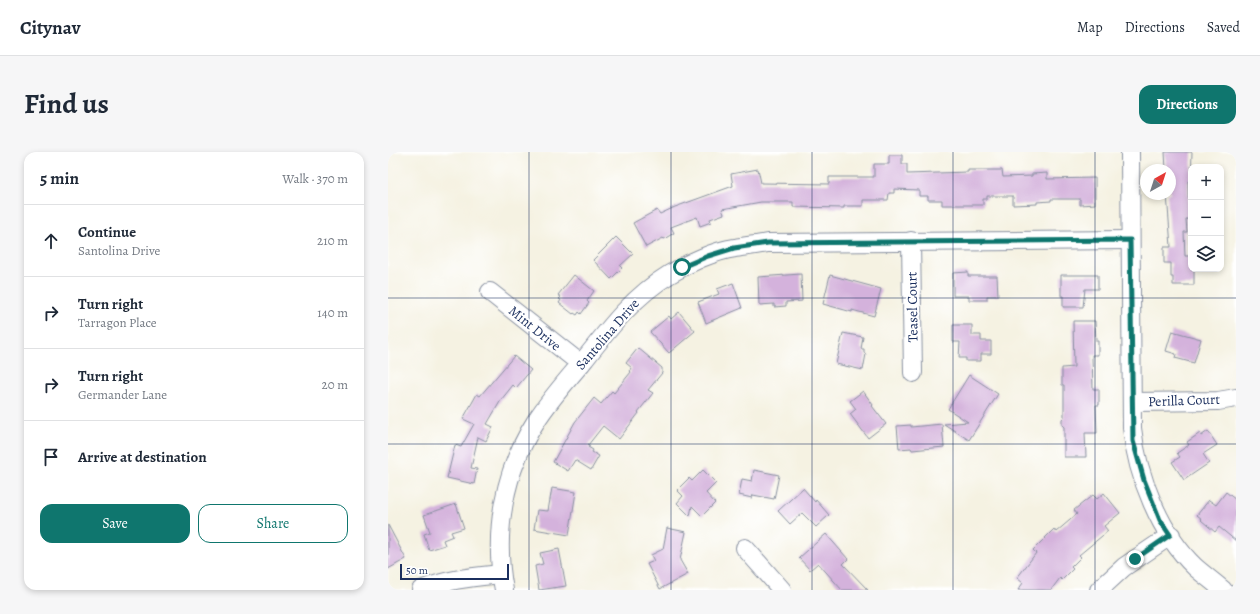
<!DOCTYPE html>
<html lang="en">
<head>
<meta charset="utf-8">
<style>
  :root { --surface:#fff; --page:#f6f6f7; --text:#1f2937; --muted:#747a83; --line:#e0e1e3; --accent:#0f766e }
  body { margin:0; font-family:Alegreya,serif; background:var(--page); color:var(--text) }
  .controls { position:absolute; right:12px; top:12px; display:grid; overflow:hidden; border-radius:8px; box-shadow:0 2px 6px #0003 }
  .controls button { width:36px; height:36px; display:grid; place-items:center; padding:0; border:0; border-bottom:1px solid var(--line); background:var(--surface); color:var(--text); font:20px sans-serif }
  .compass { position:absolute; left:752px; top:12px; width:36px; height:36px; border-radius:50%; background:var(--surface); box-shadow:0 2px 6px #0003; rotate:39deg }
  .scale { position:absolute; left:12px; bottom:10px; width:109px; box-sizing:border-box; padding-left:4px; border:2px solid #1b2f5e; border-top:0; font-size:11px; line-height:14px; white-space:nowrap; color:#1b2f5e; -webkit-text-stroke:3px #fff; paint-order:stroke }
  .stop { position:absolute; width:12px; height:12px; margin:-9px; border:3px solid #0f766e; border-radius:50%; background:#fff }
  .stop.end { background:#0f766e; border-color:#fff; box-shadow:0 1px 4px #0008 }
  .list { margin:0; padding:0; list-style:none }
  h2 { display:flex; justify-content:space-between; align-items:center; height:52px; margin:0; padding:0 16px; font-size:17px }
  h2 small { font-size:13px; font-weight:400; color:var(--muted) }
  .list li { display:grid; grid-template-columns:26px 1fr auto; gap:12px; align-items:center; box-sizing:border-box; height:72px; padding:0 16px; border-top:1px solid var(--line) }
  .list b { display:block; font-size:15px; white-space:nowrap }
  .list p { margin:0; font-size:13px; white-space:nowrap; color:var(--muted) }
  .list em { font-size:13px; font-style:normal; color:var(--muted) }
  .actions { display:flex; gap:8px; padding:12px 16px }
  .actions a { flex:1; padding:9px 0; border:1px solid var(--accent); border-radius:12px; text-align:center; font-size:14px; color:var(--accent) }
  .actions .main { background:var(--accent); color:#fff }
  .icon { flex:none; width:22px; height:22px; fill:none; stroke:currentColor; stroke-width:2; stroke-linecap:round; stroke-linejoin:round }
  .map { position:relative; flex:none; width:848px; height:438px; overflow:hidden; border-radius:12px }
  header { display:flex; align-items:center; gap:24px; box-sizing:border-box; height:56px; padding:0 20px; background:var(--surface); border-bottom:1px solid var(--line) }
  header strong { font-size:19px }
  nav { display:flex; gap:22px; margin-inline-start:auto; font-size:14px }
  .intro { display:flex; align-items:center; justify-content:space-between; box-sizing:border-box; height:96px; padding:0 24px }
  h1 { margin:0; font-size:28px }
  .button { padding:10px 18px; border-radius:12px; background:var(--accent); color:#fff; font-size:14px; font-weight:700 }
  main { display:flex; gap:24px; padding:0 24px }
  aside { flex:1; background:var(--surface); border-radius:12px; box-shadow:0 2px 6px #0003 }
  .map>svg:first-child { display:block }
</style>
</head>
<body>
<header>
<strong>Citynav</strong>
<nav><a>Map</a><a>Directions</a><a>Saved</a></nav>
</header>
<div class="intro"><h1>Find us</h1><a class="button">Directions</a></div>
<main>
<aside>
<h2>5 min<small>Walk · 370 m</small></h2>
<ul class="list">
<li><svg class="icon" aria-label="ahead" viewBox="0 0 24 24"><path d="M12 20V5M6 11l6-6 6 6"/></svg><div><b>Continue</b><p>Santolina Drive</p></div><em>210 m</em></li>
<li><svg class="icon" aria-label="right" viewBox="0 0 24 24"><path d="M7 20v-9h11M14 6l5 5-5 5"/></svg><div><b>Turn right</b><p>Tarragon Place</p></div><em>140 m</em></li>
<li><svg class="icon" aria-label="right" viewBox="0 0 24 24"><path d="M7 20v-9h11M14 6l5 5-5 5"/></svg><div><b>Turn right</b><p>Germander Lane</p></div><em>20 m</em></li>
<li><svg class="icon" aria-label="arrive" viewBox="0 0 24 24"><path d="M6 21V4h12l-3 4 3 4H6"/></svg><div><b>Arrive at destination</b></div></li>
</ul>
<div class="actions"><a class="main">Save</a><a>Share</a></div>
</aside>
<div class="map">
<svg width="848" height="438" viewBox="0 0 848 438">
  <rect width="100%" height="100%" fill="#fff"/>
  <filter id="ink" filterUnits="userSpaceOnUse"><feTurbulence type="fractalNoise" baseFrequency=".025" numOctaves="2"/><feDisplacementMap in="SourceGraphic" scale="8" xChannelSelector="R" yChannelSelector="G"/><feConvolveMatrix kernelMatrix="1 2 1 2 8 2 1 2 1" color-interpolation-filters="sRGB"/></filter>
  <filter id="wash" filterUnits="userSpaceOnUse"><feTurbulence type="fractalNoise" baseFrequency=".012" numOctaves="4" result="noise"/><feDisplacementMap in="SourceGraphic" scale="16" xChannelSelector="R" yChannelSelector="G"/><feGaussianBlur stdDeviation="0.9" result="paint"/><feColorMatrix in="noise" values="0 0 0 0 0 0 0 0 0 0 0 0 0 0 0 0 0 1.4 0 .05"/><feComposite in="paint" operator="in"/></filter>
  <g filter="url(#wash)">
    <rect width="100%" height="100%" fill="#f5f2e2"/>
    <g id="blocks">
      <!-- building -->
      <g fill="#d4b2dc">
        <path d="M777 0H804L803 29H800L801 67H798L799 80H796L797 104H803V117H806V133H785V125H783V111H776V95H783L779 42H782V18H778Z"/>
        <path d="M501 3H514V12H519V22L580 20V18H614L615 25 644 24V22L659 21V27L707 26V52L692 53V47H663V49L649 50V52L625 53V44H599V47H595V53H554V48H540V44H531V38L506 37V41H501L500 48H475V54H456V56L405 55V50H373L334 57 336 62 322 67 323 70 312 74 309 65 283 75 286 81 276 87 275 86 258 95 245 71 269 58 272 62 287 55 345 34 343 22 370 17 373 31 441 32V25H486V12H501Z"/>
        <path d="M228 85 245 102 232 114 234 116 223 127 205 108Z"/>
        <path d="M580 120V124H609L610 144H599V148H581V144H565V121Z"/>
        <path d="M413 122 414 149 398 150V154L386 155V152L371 153 370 125Z"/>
        <path d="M186 123 206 139 199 149 201 151 193 162 191 160 189 163 186 161 185 162 171 151 173 148 171 147 173 145 170 143Z"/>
        <path d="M442 123 493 137 486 164 464 158V160L435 152Z"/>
        <path d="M673 123H710V137H697L695 155H675V144H673Z"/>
        <path d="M345 131 354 156 318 171 310 150 331 142 329 137Z"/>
        <path d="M291 160 307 179 281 201 262 180 281 164 283 167Z"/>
        <path d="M685 169H707L708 189H710V203H704L705 237H711V253H708L709 281H697L698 305H676V275L674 273V267L676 265V233H674V216L686 215Z"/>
        <path d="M565 173H584V183H593V189H603V202H593V209H578V206H571L572 190H565Z"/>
        <path d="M784 179 813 187 806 211 787 206 788 202 778 199Z"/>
        <path d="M455 181 475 185 473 197H476V201L478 202 475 218 448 212Z"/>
        <path d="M250 196 274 216V221L260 238 265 241 250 260 251 261 231 287 215 274 200 293 202 294 200 295 205 298 204 300 211 304 203 318 187 308 180 319 165 310 187 270 206 246 213 252 224 239 226 241 243 220 242 219 244 216 238 211Z"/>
        <path d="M126 204 143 218 128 236 125 233 113 248 99 272 105 275 98 289 90 285 83 316 89 317 86 332 59 326 67 293 73 295 86 272 75 267 89 242 92 244Z"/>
        <path d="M581 223 610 242 581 288 556 272 580 270 560 257Z"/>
        <path d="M475 239 485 253 484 254 498 272 480 286 462 262 468 257 462 249Z"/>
        <path d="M554 272 556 295 524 298 523 296 511 297 509 274 523 273V275Z"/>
        <path d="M820 279 829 293 815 302 821 311 796 328 784 310 792 305 789 301 801 293 799 290 812 281 813 284Z"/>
        <path d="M315 318 328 331 318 341 327 351 314 364 304 354 302 364 289 351 295 344 289 338 301 326 304 329Z"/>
        <path d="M366 318 391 323 386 347 365 343 364 346 351 343 354 327 364 329Z"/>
        <path d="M164 336 188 340 181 383 146 377 149 358 160 359Z"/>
        <path d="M415 336 427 350 428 348 441 363 428 375 414 361 402 372 390 359Z"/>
        <path d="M838 340 848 348V389L831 375 827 380 813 368 814 367 809 363 821 348 828 353Z"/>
        <path d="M716 341 732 361 716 374 720 379 691 403 693 405 683 415 685 417 674 428 672 426 663 438H630L635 431 629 426 648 401 645 398 666 377 668 380 689 362 686 358 705 343 709 347Z"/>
        <path d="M68 352 76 376 63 380 65 384 55 388 57 393 41 398 36 382 42 380 36 363Z"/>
        <path d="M0 373 18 407 0 417Z"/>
        <path d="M279 376 298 380 292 408 300 422 272 437 259 412 266 409 263 403 275 397Z"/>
        <path d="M438 382 460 407 455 412 480 438H454L430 411 422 418 411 406Z"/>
        <path d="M171 397 178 434 151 438 147 414 155 412 152 401Z"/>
      </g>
    </g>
  </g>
  <g filter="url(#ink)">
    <use href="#blocks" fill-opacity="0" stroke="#8890a0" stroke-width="1"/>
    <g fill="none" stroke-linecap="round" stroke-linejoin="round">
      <!-- minor casing -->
      <g stroke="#8890a0" stroke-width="20">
        <g id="minor">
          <path d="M742 0 744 276C749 323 772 382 807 415 816 423 826 430 835 438"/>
          <path d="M523 89 525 221"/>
          <path d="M102 140 193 212"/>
          <path d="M744 250 830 249 848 246"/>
          <path d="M357 396 394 438"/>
          <path d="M33 438C59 427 85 425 113 422"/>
          <path d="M116 438C105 380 116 319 148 269 162 247 180 227 197 207 222 175 246 144 282 122 300 111 326 99 347 96 358 94 369 93 380 91L742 88"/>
          <path d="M711 438 736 415 783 383"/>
        </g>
      </g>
      <!-- minor -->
      <use href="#minor" stroke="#fff" stroke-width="18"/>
    </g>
  </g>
  <g fill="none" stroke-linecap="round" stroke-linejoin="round" filter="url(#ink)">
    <!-- route -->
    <path stroke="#0f766e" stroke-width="5" d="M294 115 320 104 346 96 380 91 742 88 745 289 756 328 772 368 782 383 747 407"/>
  </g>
  <!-- grid -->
  <path fill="none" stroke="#1b2f5e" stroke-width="1" stroke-opacity="0.55" d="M141 0V438M283 0V438M424 0V438M565 0V438M707 0V438M0 146H848M0 292H848"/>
  <g text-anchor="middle" stroke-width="4" stroke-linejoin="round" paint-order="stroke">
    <!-- street labels -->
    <g font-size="14" fill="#1b2f5e" stroke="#fff">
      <text transform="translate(524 155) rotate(-91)" y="5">Teasel Court</text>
      <text transform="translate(147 176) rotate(39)" y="5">Mint Drive</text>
      <text transform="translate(219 182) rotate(-49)" y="5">Santolina Drive</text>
      <text transform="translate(796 248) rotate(-2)" y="5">Perilla Court</text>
    </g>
  </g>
</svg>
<div class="controls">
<button>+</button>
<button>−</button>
<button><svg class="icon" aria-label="layers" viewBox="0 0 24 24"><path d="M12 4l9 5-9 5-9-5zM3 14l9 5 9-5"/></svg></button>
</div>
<svg class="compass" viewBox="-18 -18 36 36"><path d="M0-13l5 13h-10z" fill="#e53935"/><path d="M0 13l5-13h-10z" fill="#747a83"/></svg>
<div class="scale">50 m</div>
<div class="stop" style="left:294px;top:115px"></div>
<div class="stop end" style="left:747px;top:407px"></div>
</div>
</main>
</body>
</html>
